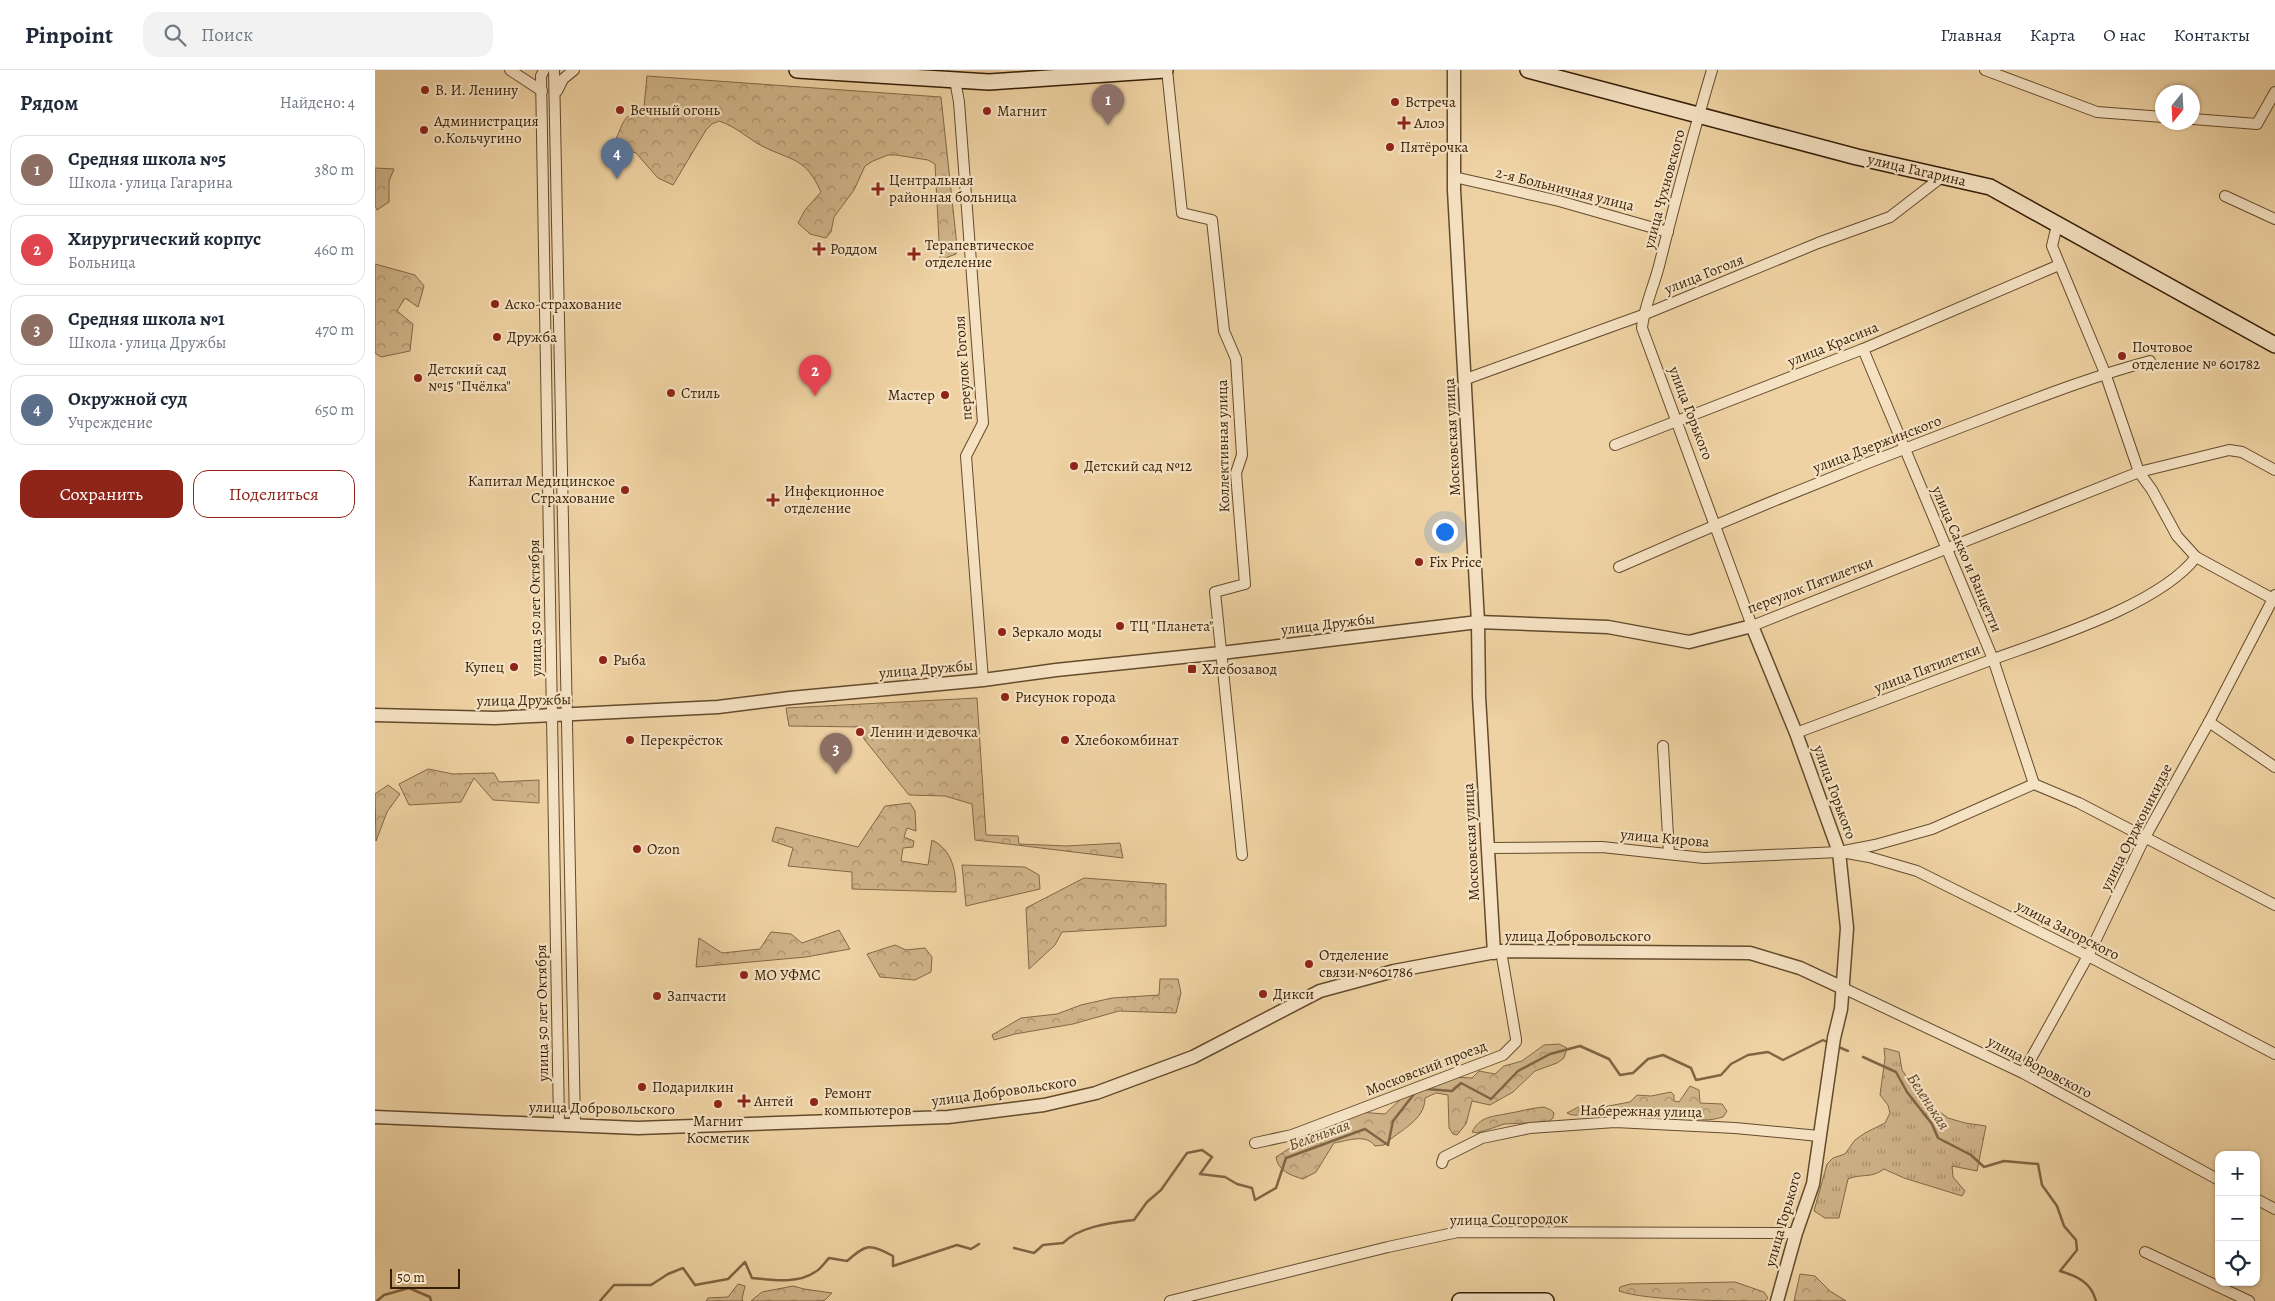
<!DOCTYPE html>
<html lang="ru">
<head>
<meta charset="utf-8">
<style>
  :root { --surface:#fff; --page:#f2f2f3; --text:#1f2937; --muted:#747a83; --line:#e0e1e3; --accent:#8f2418 }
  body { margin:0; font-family:Alegreya,serif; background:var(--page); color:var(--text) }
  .controls { position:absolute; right:15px; bottom:15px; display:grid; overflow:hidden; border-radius:10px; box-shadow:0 1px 4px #0004 }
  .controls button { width:45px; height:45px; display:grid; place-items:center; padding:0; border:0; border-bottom:1px solid var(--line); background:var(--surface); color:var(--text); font:25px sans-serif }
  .compass { position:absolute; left:1780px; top:15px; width:45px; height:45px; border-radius:50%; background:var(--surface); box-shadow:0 1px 4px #0004; rotate:198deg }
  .scale { position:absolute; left:15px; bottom:12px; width:70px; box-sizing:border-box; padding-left:5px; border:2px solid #351e05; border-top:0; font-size:14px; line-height:18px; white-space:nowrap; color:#351e05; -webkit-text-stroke:4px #f5e2c3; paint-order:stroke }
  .you { position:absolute; left:1069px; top:461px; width:18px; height:18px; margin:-12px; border:4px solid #fff; border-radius:50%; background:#1a73e8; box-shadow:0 0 0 8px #1a73e833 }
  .badge { display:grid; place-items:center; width:32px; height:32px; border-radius:50%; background:var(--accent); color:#fff; font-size:16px; font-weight:700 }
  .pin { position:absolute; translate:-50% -41px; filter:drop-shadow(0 1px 2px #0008) }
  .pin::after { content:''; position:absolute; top:26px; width:18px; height:15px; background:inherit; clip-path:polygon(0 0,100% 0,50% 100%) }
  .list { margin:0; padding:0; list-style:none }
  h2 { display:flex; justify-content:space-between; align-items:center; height:65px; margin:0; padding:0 20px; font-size:21px }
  h2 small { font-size:16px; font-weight:400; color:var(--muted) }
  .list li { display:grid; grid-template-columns:32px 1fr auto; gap:15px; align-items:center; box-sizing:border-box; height:70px; margin:0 10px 10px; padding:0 10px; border:1px solid var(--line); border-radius:15px }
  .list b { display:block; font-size:19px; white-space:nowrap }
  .list p { margin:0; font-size:16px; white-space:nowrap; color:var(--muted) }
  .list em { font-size:16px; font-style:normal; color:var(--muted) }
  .actions { display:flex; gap:10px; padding:15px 20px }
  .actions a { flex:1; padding:11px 0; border:1px solid var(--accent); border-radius:15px; text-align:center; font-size:18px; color:var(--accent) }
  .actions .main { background:var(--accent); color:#fff }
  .icon { flex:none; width:28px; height:28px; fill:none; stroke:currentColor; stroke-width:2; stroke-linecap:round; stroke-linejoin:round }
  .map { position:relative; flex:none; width:1900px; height:1231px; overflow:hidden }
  header { display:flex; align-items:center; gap:30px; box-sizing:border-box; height:70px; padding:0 25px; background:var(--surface); border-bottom:1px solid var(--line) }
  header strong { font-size:24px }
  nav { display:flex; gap:28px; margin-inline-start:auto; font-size:18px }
  .search { width:350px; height:45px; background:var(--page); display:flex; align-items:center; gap:12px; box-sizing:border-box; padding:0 18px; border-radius:15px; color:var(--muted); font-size:19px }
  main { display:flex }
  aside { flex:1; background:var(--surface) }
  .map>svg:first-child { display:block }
</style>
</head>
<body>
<header>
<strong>Pinpoint</strong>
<div class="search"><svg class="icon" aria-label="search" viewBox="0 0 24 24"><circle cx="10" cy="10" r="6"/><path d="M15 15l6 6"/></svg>Поиск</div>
<nav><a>Главная</a><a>Карта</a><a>О нас</a><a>Контакты</a></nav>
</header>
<main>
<aside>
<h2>Рядом<small>Найдено: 4</small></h2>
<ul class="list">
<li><span class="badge" style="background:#8d6e63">1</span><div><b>Средняя школа №5</b><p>Школа · улица Гагарина</p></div><em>380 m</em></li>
<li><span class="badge" style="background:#e0444e">2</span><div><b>Хирургический корпус</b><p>Больница</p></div><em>460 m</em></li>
<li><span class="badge" style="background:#8d6e63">3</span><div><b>Средняя школа №1</b><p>Школа · улица Дружбы</p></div><em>470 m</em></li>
<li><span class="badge" style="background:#5c6f8a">4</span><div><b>Окружной суд</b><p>Учреждение</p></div><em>650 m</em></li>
</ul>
<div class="actions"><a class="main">Сохранить</a><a>Поделиться</a></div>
</aside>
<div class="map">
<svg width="1900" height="1231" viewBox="0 0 1900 1231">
  <defs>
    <pattern id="grass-tufts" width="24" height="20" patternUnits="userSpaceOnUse" patternTransform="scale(1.25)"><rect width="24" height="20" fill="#cfb388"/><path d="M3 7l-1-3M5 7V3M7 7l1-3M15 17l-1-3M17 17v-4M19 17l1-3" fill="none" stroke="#a9916d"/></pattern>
    <pattern id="forest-crowns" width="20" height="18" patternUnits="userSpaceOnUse" patternTransform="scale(1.25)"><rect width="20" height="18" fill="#cfb388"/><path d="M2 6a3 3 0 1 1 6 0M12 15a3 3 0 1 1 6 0" fill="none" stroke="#a9916d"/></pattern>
  </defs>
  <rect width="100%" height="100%" fill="#efd2a3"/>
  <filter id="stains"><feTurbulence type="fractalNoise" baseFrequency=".004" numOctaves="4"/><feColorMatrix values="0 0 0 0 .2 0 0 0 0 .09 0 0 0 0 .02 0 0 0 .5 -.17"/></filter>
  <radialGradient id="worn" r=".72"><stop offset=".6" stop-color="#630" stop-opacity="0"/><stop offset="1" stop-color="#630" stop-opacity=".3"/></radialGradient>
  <!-- grass -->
  <path fill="url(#grass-tufts)" stroke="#826846" d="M1509 978 1524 982 1527 1000 1546 1028 1573 1048 1590 1053 1611 1056 1602 1101 1577 1096 1578 1107 1590 1121 1587 1126 1529 1108 1509 1099C1496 1109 1487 1103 1473 1109L1464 1148H1450L1439 1141 1452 1094 1458 1088 1470 1084 1480 1070 1490 1063 1510 1053 1515 1043 1513 1035 1505 1025 1510 988Z"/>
  <!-- forest -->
  <g fill="url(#forest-crowns)" stroke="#826846">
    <path d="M272 6 566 27 582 176 581 184 565 190 560 94 553 90 521 85H513L498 91 490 96 479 120 459 147 456 162 451 168 435 164 423 153 430 140 446 122C430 87 419 92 387 76 372 68 362 57 344 51L337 54 331 60 298 115 283 108 261 83 245 77 241 69C249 50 249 45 269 37Z"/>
    <path d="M0 98 19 99 14 111V132L2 140 0 136Z"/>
    <path d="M0 194 40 205 49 216 43 237 30 228 22 241 38 254 35 281 6 287 0 283Z"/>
    <path d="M602 628 611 765 643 766 644 774 692 776 745 773 748 788 600 770 597 734 570 726 534 725 489 669 487 657 414 656 411 638Z"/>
    <path d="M53 699 78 704 119 703 124 712 164 710V733L118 730 99 708 86 732 34 735 24 714Z"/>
    <path d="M13 715 25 724 12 742 1 771 0 724Z"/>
    <path d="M535 733 540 741 541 761 532 758 529 767 539 771 538 777 528 778 526 791 553 795 557 770C578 780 581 802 581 822L477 819V802L413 796 418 778 397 771 401 757 483 777 510 736Z"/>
    <path d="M587 795 650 797 664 805 665 819 591 836Z"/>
    <path d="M709 808 791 814V856L687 862 680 875 654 899 651 838Z"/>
    <path d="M464 860 475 879 431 887 321 897 324 868 347 883 385 879 396 862 416 864 427 873Z"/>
    <path d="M520 875 531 880 550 878 557 887 556 902 540 910 505 907 492 884Z"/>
    <path d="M785 909H803L806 923 801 943 744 941 698 954 640 964 619 970 617 965 646 948 682 944 706 935 737 928 784 925Z"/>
    <path d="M1184 974 1192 978 1189 988 1182 993 1160 1001 1138 1022 1115 1035 1097 1031 1091 1054 1082 1065 1078 1064 1074 1058 1073 1025 1061 1023 1050 1028C1050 1051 1024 1060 1009 1075L1000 1076C991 1063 972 1071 959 1073L941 1102 928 1109C915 1105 903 1101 901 1087L920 1075 924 1067 951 1061 984 1042 1010 1044 1030 1025 1079 1007 1097 1008 1104 1001 1120 1004 1129 996 1147 991 1169 975Z"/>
    <path d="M1315 1016 1324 1020 1325 1033 1347 1034 1352 1041 1348 1047C1318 1056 1313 1041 1287 1039 1281 1039 1275 1044 1268 1045 1256 1046 1244 1045 1232 1045L1227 1041 1228 1037 1255 1032 1262 1025 1276 1026 1296 1022 1299 1025V1031L1304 1032Z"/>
    <path d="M1207 1035 1216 1036 1221 1041 1220 1045H1197L1192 1043Z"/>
    <path d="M1169 1037 1176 1040 1179 1043 1178 1048 1173 1052 1129 1054 1103 1063 1097 1062C1105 1047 1115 1047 1130 1044 1144 1042 1155 1038 1169 1037Z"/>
    <path d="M1425 1204 1440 1206 1455 1221 1471 1231H1419Z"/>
    <path d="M1360 1212 1389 1222 1393 1228 1390 1231C1355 1231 1271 1231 1244 1221L1245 1217 1255 1214Z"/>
    <path d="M363 1214 370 1216 367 1229 368 1231H331L333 1228 353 1227Z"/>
    <path d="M418 1216 429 1219 457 1223 450 1230 446 1231H376L387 1222Z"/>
  </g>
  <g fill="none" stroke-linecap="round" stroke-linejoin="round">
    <!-- stream -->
    <g stroke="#7f6543" stroke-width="2.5">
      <path d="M1461 976 1473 981"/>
      <path d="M1488 987 1521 1002 1532 1022 1557 1054 1563 1068 1596 1085 1609 1097 1629 1091 1663 1094 1667 1115 1682 1136 1689 1156 1701 1170 1702 1180 1685 1201C1702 1206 1716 1212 1721 1231"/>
      <path d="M1051 1019 1077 1021 1086 1013 1116 1029 1143 1001 1175 984 1205 976 1234 989 1245 1005 1258 1003 1273 989 1288 985 1316 998 1321 1010 1346 1005 1356 994 1373 985 1393 982 1408 990 1448 970 1454 973"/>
      <path d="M639 1178 659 1183 668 1175 688 1173C705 1156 736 1153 759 1150L772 1132 786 1120 812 1083 827 1080 837 1087 825 1104 850 1107 862 1114 877 1118 880 1130 901 1118 911 1088 990 1059 1013 1075 1018 1051 1039 1024"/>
      <path d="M2 1231 9 1225 34 1218 55 1227 56 1231"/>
      <path d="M225 1231 239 1215H276L293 1204 308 1198 320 1215 353 1209 370 1192 377 1208C397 1210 423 1214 440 1202 446 1199 450 1192 454 1188L472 1191C491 1174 495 1173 518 1186V1196L582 1175 596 1179 604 1174"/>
    </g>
    <!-- minor casing -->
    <g stroke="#644b2c" stroke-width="12">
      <g id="minor">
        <path d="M135 0 167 21"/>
        <path d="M169 0 166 6 184 1054"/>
        <path d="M179 0 200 1055"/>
        <path d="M792 0 807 143 837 150 849 261 861 289 867 385 861 403 870 514 840 522 867 785"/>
        <path d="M1337 0C1318 64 1301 128 1285 192 1280 214 1269 236 1267 258L1377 556 1764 402 1854 380 1867 382 1900 400"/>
        <path d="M1610 0 1722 42 1788 47"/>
        <path d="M580 10 584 32 608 353 591 386 608 610"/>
        <path d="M182 21 188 9 199 0"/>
        <path d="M1818 49 1882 54 1900 22"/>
        <path d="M1079 107 1184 131 1293 162"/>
        <path d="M1850 126 1900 149"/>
        <path d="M1682 155 1677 176 1730 303 1764 402 1777 420 1802 466 1821 487 1900 530"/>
        <path d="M1488 279 1618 589 1659 714"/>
        <path d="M1091 309 1268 245 1443 173 1515 147 1568 106"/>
        <path d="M1240 375 1488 279 1684 195"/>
        <path d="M1244 497C1357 447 1472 400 1589 356 1650 333 1711 308 1775 291"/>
        <path d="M1834 652 1900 697"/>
        <path d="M1421 663C1486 639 1551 614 1616 590 1673 569 1785 535 1821 487"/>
        <path d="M1288 676 1294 784"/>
        <path d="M1113 778 1227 777 1329 788 1464 782 1500 775 1557 759 1659 714 1704 733 1900 835"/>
        <path d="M1472 783 1494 787 1542 801 1713 886 1900 984"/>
        <path d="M1468 918 1648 1003 1844 1110"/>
        <path d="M1648 1003 1713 886 1769 769 1834 652 1900 525"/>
        <path d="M880 1073 917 1065 1128 985 1141 972V969L1126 881"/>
        <path d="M1067 1093 1069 1087 1107 1068 1155 1058 1240 1052 1360 1058 1444 1066"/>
        <path d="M1881 1129 1900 1139"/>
        <path d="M1770 1182 1874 1231"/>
        <path d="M795 1231 1013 1177 1083 1162 1421 1163"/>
      </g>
    </g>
    <!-- tertiary casing -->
    <g stroke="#644b2c" stroke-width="15">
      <g id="tertiary">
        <path d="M1079 0V120L1103 552 1104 626 1119 883"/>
        <path d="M0 645 120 648 343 637 415 628 608 610 681 600 846 583 1103 552 1233 557 1314 572 1377 556 1421 663 1464 782 1472 858 1466 939 1459 968 1438 1114 1421 1163 1402 1231"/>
        <path d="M0 1047 263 1058 573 1047 669 1035 721 1023 818 987 945 921 1019 901 1126 881 1375 883 1425 898 1468 918"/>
      </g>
    </g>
    <!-- secondary casing -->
    <g stroke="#351e05" stroke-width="18">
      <g id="secondary">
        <path d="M422 0 614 12 790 0"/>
        <path d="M1153 0 1482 87 1615 117 1900 275"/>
        <path d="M1085 1231H1171"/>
      </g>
    </g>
    <!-- minor -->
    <use href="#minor" stroke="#f5e2c3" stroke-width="10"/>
    <!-- tertiary -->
    <use href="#tertiary" stroke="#f5e2c3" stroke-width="12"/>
    <!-- secondary -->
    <use href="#secondary" stroke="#f5e2c3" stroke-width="15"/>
  </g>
  <!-- markers -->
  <g fill="#8f2418" stroke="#f5e2c3" stroke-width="2">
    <circle cx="50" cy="20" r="5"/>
    <circle cx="1020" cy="32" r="5"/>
    <circle cx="245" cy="40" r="5"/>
    <circle cx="612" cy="41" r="5"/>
    <path d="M1026.5 45.5h5v5h5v5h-5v5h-5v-5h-5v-5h5z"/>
    <circle cx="49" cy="60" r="5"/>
    <circle cx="1015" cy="77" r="5"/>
    <path d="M500.5 111.5h5v5h5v5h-5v5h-5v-5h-5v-5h5z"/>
    <path d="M441.5 171.5h5v5h5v5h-5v5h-5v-5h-5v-5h5z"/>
    <path d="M536.5 176.5h5v5h5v5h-5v5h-5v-5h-5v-5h5z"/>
    <circle cx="120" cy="234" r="5"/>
    <circle cx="122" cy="267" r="5"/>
    <circle cx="1747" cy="286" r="5"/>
    <circle cx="43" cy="308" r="5"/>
    <circle cx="296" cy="323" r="5"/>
    <circle cx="570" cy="325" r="5"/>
    <circle cx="699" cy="396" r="5"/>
    <circle cx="250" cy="420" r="5"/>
    <path d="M395.5 422.5h5v5h5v5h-5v5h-5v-5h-5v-5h5z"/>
    <circle cx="1044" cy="492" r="5"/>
    <circle cx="745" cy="556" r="5"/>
    <circle cx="627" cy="562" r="5"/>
    <circle cx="228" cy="590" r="5"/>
    <circle cx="139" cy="597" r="5"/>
    <rect x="812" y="594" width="10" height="10" rx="2.5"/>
    <circle cx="630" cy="627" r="5"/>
    <circle cx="485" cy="662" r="5"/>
    <circle cx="255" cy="670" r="5"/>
    <circle cx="690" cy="670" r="5"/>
    <circle cx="262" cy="779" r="5"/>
    <circle cx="934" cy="894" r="5"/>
    <circle cx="369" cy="905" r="5"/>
    <circle cx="888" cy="924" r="5"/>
    <circle cx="282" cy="926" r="5"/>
    <circle cx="267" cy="1017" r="5"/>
    <path d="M366.5 1023.5h5v5h5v5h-5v5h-5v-5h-5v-5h5z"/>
    <circle cx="439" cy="1032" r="5"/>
    <circle cx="343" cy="1034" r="5"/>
  </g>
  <g text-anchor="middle" stroke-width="4.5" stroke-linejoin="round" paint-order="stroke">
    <!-- poi labels -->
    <g font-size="15" fill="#351e05" stroke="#f5e2c3" text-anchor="start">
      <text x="60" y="25">В. И. Ленину</text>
      <text x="1030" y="37">Встреча</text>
      <text x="255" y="45">Вечный огонь</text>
      <text x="622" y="46">Магнит</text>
      <text x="59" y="56">Администрация<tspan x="59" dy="17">о.Кольчугино</tspan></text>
      <text x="1039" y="58">Алоэ</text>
      <text x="1025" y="82">Пятёрочка</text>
      <text x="514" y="115">Центральная<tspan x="514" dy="17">районная больница</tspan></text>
      <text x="550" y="180">Терапевтическое<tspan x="550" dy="17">отделение</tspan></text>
      <text x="455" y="184">Роддом</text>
      <text x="130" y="239">Аско-страхование</text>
      <text x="132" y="272">Дружба</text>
      <text x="1757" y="282">Почтовое<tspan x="1757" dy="17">отделение № 601782</tspan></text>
      <text x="53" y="304">Детский сад<tspan x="53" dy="17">№15 "Пчёлка"</tspan></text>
      <text x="306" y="328">Стиль</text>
      <text x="560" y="330" text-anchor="end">Мастер</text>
      <text x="709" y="401">Детский сад №12</text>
      <text x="240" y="416" text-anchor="end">Капитал Медицинское<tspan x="240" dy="17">Страхование</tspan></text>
      <text x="409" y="426">Инфекционное<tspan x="409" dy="17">отделение</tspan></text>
      <text x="1054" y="497">Fix Price</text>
      <text x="755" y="561">ТЦ "Планета"</text>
      <text x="637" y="567">Зеркало моды</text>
      <text x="238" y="595">Рыба</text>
      <text x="129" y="602" text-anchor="end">Купец</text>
      <text x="827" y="604">Хлебозавод</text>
      <text x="640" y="632">Рисунок города</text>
      <text x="495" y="667">Ленин и девочка</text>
      <text x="265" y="675">Перекрёсток</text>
      <text x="700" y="675">Хлебокомбинат</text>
      <text x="272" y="784">Ozon</text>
      <text x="944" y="890">Отделение<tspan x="944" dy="17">связи №601786</tspan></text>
      <text x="379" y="910">МО УФМС</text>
      <text x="898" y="929">Дикси</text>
      <text x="292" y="931">Запчасти</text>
      <text x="277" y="1022">Подарилкин</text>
      <text x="449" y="1028">Ремонт<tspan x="449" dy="17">компьютеров</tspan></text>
      <text x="379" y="1036">Антей</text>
      <text x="343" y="1056" text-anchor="middle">Магнит<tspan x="343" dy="17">Косметик</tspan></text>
    </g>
    <!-- street labels -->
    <g font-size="15" fill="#351e05" stroke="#f5e2c3">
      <text transform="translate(1542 100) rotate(13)" y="5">улица Гагарина</text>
      <text transform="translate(1190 119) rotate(14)" y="5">2-я Больничная улица</text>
      <text transform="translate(1289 119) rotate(-75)" y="5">улица Чухновского</text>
      <text transform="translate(1329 204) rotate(-22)" y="5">улица Гоголя</text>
      <text transform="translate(1458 274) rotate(-22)" y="5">улица Красина</text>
      <text transform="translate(588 298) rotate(-94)" y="5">переулок Гоголя</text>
      <text transform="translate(1316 343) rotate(69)" y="5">улица Горького</text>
      <text transform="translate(1077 367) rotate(-93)" y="5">Московская улица</text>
      <text transform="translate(1502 374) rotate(-21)" y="5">улица Дзержинского</text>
      <text transform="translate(848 376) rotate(-91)" y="5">Коллективная улица</text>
      <text transform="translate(1592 489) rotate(67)" y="5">улица Сакко и Ванцетти</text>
      <text transform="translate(1435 515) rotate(-21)" y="5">переулок Пятилетки</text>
      <text transform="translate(160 538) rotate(-91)" y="5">улица 50 лет Октября</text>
      <text transform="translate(953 554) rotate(-7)" y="5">улица Дружбы</text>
      <text transform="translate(1552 598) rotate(-21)" y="5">улица Пятилетки</text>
      <text transform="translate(551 599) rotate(-5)" y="5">улица Дружбы</text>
      <text transform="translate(149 630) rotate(-1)" y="5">улица Дружбы</text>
      <text transform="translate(1460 722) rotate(70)" y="5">улица Горького</text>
      <text transform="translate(1761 757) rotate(-63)" y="5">улица Орджоникидзе</text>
      <text transform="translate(1290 768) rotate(5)" y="5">улица Кирова</text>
      <text transform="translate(1096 772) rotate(-93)" y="5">Московская улица</text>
      <text transform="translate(1693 860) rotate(27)" y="5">улица Загорского</text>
      <text x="1203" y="871">улица Добровольского</text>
      <text transform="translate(167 943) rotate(-91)" y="5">улица 50 лет Октября</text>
      <text transform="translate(1665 997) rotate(28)" y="5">улица Воровского</text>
      <text transform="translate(1051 998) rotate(-21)" y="5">Московский проезд</text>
      <text transform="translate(629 1021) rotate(-8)" y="5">улица Добровольского</text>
      <text transform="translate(227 1038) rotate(1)" y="5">улица Добровольского</text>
      <text transform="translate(1266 1041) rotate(1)" y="5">Набережная улица</text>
      <text transform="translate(1134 1149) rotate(-1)" y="5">улица Соцгородок</text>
      <text transform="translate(1408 1149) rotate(-74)" y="5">улица Горького</text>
    </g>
    <!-- water labels -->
    <g font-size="16" font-style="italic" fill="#604829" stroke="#f5e2c3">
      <text transform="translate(1554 1031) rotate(57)" y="6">Беленькая</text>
      <text transform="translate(944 1064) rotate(-20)" y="6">Беленькая</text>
    </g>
  </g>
  <rect width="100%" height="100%" filter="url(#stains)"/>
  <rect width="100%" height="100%" fill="url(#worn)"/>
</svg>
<div class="controls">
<button>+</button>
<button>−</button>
<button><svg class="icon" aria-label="locate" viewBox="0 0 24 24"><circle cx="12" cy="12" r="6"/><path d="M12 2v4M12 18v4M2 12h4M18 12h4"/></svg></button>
</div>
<svg class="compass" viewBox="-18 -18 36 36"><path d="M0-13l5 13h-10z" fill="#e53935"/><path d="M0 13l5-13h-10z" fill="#747a83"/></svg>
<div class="scale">50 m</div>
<div class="you"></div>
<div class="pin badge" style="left:733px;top:55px;background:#8d6e63">1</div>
<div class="pin badge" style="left:440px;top:326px;background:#e0444e">2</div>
<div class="pin badge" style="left:461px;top:704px;background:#8d6e63">3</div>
<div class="pin badge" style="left:242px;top:109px;background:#5c6f8a">4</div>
</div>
</main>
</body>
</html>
